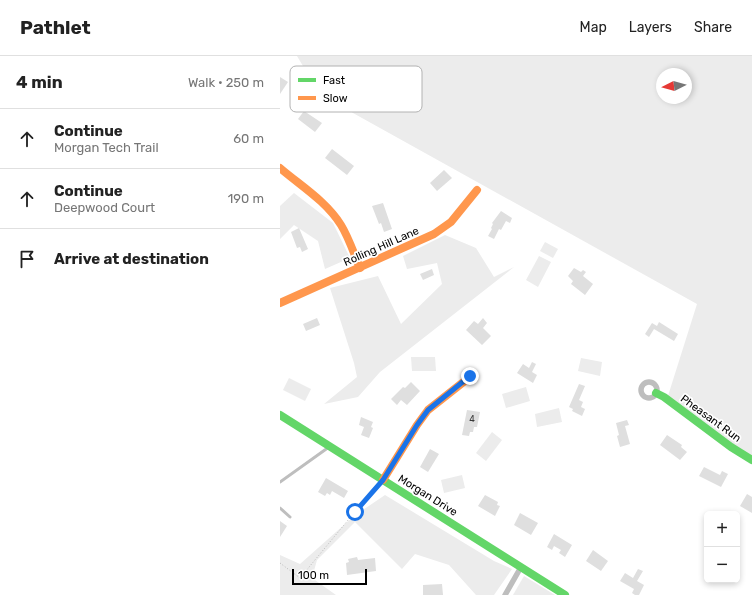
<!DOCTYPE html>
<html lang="en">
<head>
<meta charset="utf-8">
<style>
  :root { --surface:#fff; --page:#f2f2f2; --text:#222; --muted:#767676; --line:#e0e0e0 }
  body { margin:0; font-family:Rubik,sans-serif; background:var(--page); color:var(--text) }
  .controls { position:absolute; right:12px; bottom:12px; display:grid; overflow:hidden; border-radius:6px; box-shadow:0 2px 6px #0003 }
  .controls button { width:36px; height:36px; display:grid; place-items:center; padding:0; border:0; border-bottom:1px solid var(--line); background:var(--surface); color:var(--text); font:20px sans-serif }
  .compass { position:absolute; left:376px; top:12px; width:36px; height:36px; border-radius:50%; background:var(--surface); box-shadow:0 2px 6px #0003; rotate:264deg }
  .scale { position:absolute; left:12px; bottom:10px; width:75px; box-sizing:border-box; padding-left:4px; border:2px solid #000; border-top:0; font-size:11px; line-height:14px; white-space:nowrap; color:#000; -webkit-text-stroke:3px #fff; paint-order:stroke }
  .stop { position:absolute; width:12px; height:12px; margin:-9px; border:3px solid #1a73e8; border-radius:50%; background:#fff }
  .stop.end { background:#1a73e8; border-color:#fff; box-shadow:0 1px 4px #0008 }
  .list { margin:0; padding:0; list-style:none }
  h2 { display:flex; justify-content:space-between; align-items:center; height:52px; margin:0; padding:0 16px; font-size:17px }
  h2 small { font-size:13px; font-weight:400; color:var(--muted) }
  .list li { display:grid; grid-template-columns:26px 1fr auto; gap:12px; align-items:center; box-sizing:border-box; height:60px; padding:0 16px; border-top:1px solid var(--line) }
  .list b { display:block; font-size:15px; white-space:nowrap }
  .list p { margin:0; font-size:13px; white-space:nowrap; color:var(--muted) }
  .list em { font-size:13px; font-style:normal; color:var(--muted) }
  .icon { flex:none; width:22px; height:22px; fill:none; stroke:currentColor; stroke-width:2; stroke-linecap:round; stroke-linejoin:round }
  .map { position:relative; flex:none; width:472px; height:539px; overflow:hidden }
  header { display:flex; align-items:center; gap:24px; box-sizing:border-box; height:56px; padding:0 20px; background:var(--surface); border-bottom:1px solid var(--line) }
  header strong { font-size:19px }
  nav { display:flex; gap:22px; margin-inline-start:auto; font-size:14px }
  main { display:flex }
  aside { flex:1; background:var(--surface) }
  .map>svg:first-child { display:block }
</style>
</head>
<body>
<header>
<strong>Pathlet</strong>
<nav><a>Map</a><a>Layers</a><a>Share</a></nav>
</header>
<main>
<aside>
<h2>4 min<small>Walk · 250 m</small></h2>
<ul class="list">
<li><svg class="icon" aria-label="ahead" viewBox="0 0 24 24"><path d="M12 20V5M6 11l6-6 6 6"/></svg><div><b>Continue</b><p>Morgan Tech Trail</p></div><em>60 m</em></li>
<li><svg class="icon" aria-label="ahead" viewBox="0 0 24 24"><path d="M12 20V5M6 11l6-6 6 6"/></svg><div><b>Continue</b><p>Deepwood Court</p></div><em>190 m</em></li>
<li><svg class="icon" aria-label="arrive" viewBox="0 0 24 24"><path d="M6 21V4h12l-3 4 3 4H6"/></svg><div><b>Arrive at destination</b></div></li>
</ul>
</aside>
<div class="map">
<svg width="472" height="539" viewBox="0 0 472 539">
  <rect width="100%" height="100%" fill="#fff"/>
  <!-- green -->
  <g fill="#ececec" fill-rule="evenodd">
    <path d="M17 0H472V404L387 343 417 248 73 57 29 20ZM382 18H406V42H382Z"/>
    <path d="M14 137 53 167 70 202 45 213 38 185 14 169 0 183V150Z"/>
    <path d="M165 179 196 192 214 221 234 211 100 316 78 341 44 348 77 321 74 307 50 232 98 220 121 268 162 228 157 207 127 213 123 200Z"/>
    <path d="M265 186 278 193 273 202 260 195Z"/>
    <path d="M259 200 271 206 258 231 246 224Z"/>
    <path d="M131 301H155L156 315H132Z"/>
    <path d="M301 302 322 306 320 320 298 315Z"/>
    <path d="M9 322 31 333 25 345 3 334Z"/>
    <path d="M246 331 250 345 226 352 222 338Z"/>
    <path d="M279 352 282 366 257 371 255 358Z"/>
    <path d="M212 376 222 384 206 405 196 397Z"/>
    <path d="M182 419 185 432 164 437 161 424Z"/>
    <path d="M105 439 214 505 232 513 214 539H196L169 509 135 498 122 513 75 466 37 504 32 522 56 539H0V499L20 508 74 460Z"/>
    <path d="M244 520 275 539H233Z"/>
  </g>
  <!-- building -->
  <g fill="#dfdfdf">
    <path d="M0 21 8 26 0 38Z"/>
    <path d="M24 55 42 67 35 76 18 63Z"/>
    <path d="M52 93 74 110 67 119 45 102Z"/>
    <path d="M164 114 172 122 157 135 150 127Z"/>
    <path d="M103 147 112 173 104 176 101 167 99 168 92 150Z"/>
    <path d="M221 155 232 162 230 167 226 165 221 174 219 173 214 183 208 180 212 173 211 172 213 168 212 167Z"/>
    <path d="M19 172 28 193 22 196 20 191 17 192 11 176Z"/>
    <path d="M294 212 301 216 303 214 306 216 303 220 313 228 305 239 291 228 293 225 288 220Z"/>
    <path d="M152 213 154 219 143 224 140 218Z"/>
    <path d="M37 262 40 269 26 275 23 268Z"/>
    <path d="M203 262 207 267 203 272 211 280 202 289 186 274 194 265 198 268Z"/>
    <path d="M379 266 398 278 394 285 374 273 369 281 365 278 372 267 377 270Z"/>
    <path d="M252 306 256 308 252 316 257 319 253 327 237 317 243 308 249 312Z"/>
    <path d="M131 326 140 335 127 349 121 344 117 349 111 343 123 331 125 332Z"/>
    <path d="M299 328 305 330 299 344 303 346 301 351 305 353 302 360 292 355 293 353 289 351Z"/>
    <path d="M187 354 200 356 197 371H194L193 376H190L189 380 182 379Z"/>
    <path d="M81 361 93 366 91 371 93 372 89 382 81 379 84 371 79 369Z"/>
    <path d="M347 364 349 369 345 370 350 388 340 391 337 380 339 379 336 367Z"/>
    <path d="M387 379 402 389 401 391 407 396 400 404 380 389Z"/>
    <path d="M150 393 159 398 148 416 140 411Z"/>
    <path d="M424 411 440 419 442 415 448 418 441 431 419 420Z"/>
    <path d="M46 422 68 435 64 442 52 435 50 439 47 437 45 440 38 436Z"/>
    <path d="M467 438 472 441V457L460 450Z"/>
    <path d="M205 439 218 446 217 449 220 450 215 460 198 450Z"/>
    <path d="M240 457 258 467 251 479 234 469Z"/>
    <path d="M0 465 7 470 0 481Z"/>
    <path d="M274 478 292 489 285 501 279 497 281 494 274 490 272 494 267 491Z"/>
    <path d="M313 494 328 505 321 515 306 505Z"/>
    <path d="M77 501 78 504 95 502 96 515 67 519 66 507 69 506 68 503Z"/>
    <path d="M358 513 363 515 357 525 364 529 359 539H355L352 537 354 533 340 525 345 517 353 522Z"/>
    <path d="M162 528 163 539H143V529Z"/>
  </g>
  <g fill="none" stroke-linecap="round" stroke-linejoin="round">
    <!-- path -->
    <path stroke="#b9b9b9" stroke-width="1" stroke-dasharray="1 2" stroke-linecap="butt" d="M0 507 20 522 98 428"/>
    <!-- lane -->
    <g stroke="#bebebe" stroke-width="3">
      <path d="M0 426 49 391"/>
      <path d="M0 452 10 461"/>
    </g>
    <!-- street -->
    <g stroke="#bebebe" stroke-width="5.5">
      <circle cx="369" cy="334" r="8"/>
      <path d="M225 539 241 511"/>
    </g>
    <!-- fast -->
    <g stroke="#63d668" stroke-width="8">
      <path d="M376 337 384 341 451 391 472 404"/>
      <path d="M0 359 285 539"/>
    </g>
    <!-- slow -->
    <g stroke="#ff974d" stroke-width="8">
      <path d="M0 112C21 130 46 145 61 169 69 182 74 198 80 212"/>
      <path d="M0 247 154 178 171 166 197 134"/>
      <path d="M103 424 137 369 148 354 191 320"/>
    </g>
  </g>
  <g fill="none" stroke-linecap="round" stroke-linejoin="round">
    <!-- route -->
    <path stroke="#1a73e8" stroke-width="5" d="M75 456 103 424 137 369 148 354 190 320"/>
  </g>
  <g text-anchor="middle" stroke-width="3.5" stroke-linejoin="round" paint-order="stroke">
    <!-- number labels -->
    <g font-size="9" fill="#383838">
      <text x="192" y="366">4</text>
    </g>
    <!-- street labels -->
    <g font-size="11" fill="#000" stroke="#fff">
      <text transform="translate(101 190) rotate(-24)" y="4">Rolling Hill Lane</text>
      <text transform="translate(431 362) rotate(36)" y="4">Pheasant Run</text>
      <text transform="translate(148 439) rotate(32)" y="4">Morgan Drive</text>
    </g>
  </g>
  <!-- legend -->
  <rect x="10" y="10" width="132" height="46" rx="6" fill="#fff" stroke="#b2b2b2" stroke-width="1"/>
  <rect x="18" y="22" width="18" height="4" fill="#63d668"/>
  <rect x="18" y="40" width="18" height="4" fill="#ff974d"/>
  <g font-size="11" fill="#000">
    <text x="43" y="28">Fast</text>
    <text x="43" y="46">Slow</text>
  </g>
</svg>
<div class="controls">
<button>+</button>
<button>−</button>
</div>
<svg class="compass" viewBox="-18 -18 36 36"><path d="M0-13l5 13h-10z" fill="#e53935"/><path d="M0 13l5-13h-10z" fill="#767676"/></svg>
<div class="scale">100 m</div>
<div class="stop" style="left:75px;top:456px"></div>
<div class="stop end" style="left:190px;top:320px"></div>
</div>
</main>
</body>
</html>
